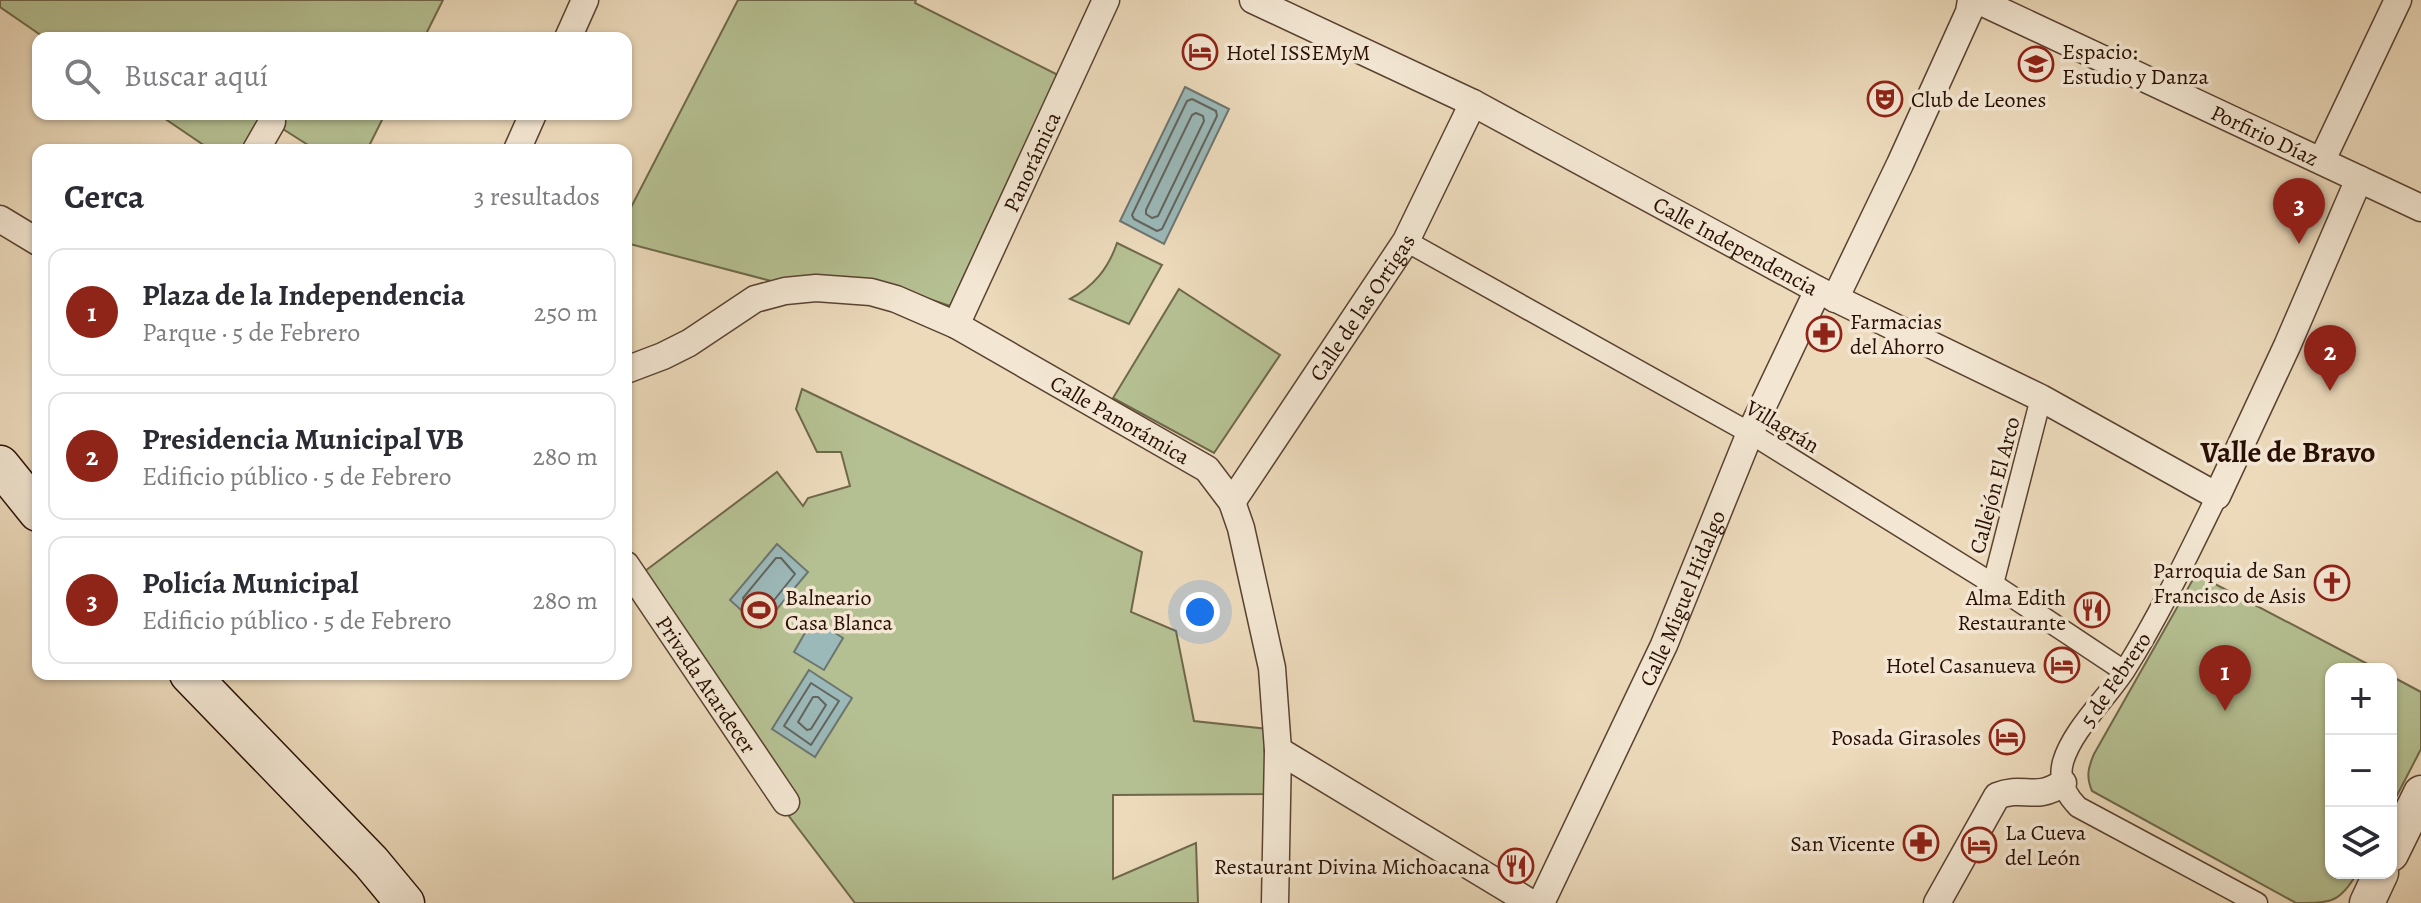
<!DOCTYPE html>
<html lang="es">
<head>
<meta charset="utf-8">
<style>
  :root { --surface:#fff; --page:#f2f2f3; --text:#2b2b33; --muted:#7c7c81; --line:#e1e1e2; --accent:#8f2418 }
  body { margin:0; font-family:Alegreya,serif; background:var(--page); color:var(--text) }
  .controls { position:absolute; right:24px; bottom:24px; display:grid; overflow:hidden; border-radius:16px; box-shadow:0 2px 6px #0004 }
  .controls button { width:72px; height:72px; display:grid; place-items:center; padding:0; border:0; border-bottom:2px solid var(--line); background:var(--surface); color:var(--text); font:40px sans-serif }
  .you { position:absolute; left:1200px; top:612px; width:28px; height:28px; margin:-20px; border:6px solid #fff; border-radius:50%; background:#1a73e8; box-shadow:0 0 0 12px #1a73e833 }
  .badge { display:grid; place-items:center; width:52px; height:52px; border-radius:50%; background:var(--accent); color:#fff; font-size:26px; font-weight:700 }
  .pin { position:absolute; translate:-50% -66px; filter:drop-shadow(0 2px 4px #0008) }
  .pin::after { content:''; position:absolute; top:42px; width:28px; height:24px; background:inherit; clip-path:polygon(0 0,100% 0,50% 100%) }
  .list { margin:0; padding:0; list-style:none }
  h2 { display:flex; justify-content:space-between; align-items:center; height:104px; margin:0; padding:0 32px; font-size:34px }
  h2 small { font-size:26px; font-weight:400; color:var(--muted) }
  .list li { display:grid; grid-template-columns:52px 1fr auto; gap:24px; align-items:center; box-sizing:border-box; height:128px; margin:0 16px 16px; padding:0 16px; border:2px solid var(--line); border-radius:16px }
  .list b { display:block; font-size:30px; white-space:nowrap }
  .list p { margin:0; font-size:26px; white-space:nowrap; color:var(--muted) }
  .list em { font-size:26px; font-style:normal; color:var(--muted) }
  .icon { flex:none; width:44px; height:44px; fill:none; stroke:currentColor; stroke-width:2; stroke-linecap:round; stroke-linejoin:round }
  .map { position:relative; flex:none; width:2421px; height:903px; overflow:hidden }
  .search { position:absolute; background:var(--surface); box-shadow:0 2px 6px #0004; left:32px; top:32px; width:600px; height:88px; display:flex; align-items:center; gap:20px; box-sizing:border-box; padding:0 28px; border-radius:16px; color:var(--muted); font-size:30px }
  .panel { position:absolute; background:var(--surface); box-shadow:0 2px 6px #0004; left:32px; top:144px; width:600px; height:536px; border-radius:16px }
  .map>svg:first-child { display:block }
</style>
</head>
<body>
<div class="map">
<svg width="2421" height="903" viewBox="0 0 2421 903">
  <rect width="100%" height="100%" fill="#ecdabb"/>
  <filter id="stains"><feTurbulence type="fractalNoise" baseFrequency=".0025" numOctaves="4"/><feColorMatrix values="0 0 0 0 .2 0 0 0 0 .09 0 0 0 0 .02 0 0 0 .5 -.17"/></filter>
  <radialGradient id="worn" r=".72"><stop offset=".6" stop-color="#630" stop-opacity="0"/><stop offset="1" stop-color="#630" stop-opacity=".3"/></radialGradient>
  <!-- green -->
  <g fill="#b5c092" stroke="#6f684a" stroke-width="2">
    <path d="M0 0H443L424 38H45L0 7Z"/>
    <path d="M738 0H916L915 3 1058 75 950 306 891 286 775 282 626 243V217Z"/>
    <path d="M158 114H385L367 150H316L264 117 240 150H211Z"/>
    <path d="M1117 243 1162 265 1129 324 1070 299C1094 286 1108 269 1117 243Z"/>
    <path d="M1179 289 1280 355 1214 453 1113 398Z"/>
    <path d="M802 389 1142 552 1131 612 1176 631 1194 721 1268 729V794L1113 795V879L1196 843 1198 903H855L763 782 641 574 777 472 803 506 808 498 850 486 841 452H817L796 409Z"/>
    <path d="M2196 574 2377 669H2331V873H2357C2340 903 2331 903 2296 903L2092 791C2086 777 2088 768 2094 754Z"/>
    <path d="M2391 676 2421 692V749L2391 807Z"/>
  </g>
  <!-- water -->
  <g fill="#9bb9b9" stroke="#6d7570" stroke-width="2">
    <path d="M1185 87 1229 109 1164 244 1120 221Z"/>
    <path d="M777 544 808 572 761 628 730 600Z"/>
    <path d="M813 619 843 638 824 670 794 652Z"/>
    <path d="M809 670 852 698 815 757 772 729Z"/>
  </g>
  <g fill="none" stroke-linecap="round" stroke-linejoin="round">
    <!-- shore -->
    <g stroke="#62645e" stroke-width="2">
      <path d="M1192 99 1216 111 1217 116 1162 229 1157 231 1134 219 1132 215 1187 101Z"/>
      <path d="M1196 113 1203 116 1204 121 1158 216 1152 218 1146 214V210L1192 115Z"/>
      <path d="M776 558H781L795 574 763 614 759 615 744 602 743 598Z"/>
      <path d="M811 683 839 701 811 745 784 726Z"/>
      <path d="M813 697H818L826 705 811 729 807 730 798 722Z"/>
    </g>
    <!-- pedestrian casing -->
    <g stroke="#5a4231" stroke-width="23">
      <g id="pedestrian">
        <path d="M1406 241 1750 433 1993 584 2124 671"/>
        <path d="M2217 496C2188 555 2160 614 2125 670 2107 698 2072 730 2063 762 2058 780 2066 795 2078 807L2257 903"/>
        <path d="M1993 584 2041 398"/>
      </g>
    </g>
    <!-- minor casing -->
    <g stroke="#5a4231" stroke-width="29">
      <g id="minor">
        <path id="s1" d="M1253 0 1473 103 1818 290 2041 398 2217 496 2287 346 2359 179"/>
        <path id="s2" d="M1977 0 2421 208"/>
        <path d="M568 38 585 0"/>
        <path d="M256 150 272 122"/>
        <path d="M517 150 533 114"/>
        <path d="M2322 160 2398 0"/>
        <path d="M0 219 38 242"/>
        <path d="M1835 299 1900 164 1969 12 1971 0"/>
        <path id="s3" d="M956 325 1106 0"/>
        <path id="s4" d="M626 370 663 356 689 343 755 299 785 291 816 288 871 292 896 299 956 325 1207 469 1232 502 1241 528 1272 668 1278 750 1275 903"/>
        <path id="s5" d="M1232 502 1406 241 1473 103"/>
        <path id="s6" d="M626 565 786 802"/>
        <path d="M1278 750 1531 903"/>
        <path id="s7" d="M1541 903 1664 645 1750 433 1818 290"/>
        <path d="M1937 903 1997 796C2024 785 2035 802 2063 783"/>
      </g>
    </g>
    <!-- tertiary casing -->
    <g stroke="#5a4231" stroke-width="37">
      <g id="tertiary">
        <path d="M2391 854 2421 793"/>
        <path d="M2367 903 2381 873"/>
      </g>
    </g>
    <!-- secondary casing -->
    <g stroke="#290f03" stroke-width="41">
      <g id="secondary">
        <path d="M0 465 38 512"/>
        <path d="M189 674 371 862 405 903"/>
      </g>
    </g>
    <!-- pedestrian -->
    <use href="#pedestrian" stroke="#f3e7d3" stroke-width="20"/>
    <!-- minor -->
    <use href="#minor" stroke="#f3e7d3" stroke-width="26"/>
    <!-- tertiary -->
    <use href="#tertiary" stroke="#f3e7d3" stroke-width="34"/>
    <!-- secondary -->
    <use href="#secondary" stroke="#f3e7d3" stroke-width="38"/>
  </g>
  <!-- icons -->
  <defs>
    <g id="hotel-ring" transform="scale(1.8)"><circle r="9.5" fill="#f3e7d3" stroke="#8f2418" stroke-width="1.5"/><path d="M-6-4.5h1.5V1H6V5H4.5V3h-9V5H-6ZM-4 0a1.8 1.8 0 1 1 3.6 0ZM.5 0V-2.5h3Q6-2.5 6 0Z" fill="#8f2418"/></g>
    <g id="school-ring" transform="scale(1.8)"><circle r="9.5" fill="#f3e7d3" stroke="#8f2418" stroke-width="1.5"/><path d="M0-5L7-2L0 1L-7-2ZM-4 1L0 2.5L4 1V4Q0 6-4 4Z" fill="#8f2418"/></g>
    <g id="theatre-ring" transform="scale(1.8)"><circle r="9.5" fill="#f3e7d3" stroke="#8f2418" stroke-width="1.5"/><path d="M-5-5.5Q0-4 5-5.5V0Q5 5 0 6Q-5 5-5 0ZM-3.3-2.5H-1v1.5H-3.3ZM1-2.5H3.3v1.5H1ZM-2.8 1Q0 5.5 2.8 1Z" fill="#8f2418"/></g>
    <g id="pharmacy-ring" transform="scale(1.8)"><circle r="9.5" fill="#f3e7d3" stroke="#8f2418" stroke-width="1.5"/><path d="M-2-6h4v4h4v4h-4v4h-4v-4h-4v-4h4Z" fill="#8f2418"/></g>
    <g id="church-ring" transform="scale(1.8)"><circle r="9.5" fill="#f3e7d3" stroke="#8f2418" stroke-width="1.5"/><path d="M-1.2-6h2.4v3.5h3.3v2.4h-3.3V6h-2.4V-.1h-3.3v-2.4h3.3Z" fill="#8f2418"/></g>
    <g id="stadium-ring" transform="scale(1.8)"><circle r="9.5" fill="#f3e7d3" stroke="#8f2418" stroke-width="1.5"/><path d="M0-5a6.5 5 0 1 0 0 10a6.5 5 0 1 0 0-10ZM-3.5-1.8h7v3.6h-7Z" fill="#8f2418"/></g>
    <g id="restaurant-ring" transform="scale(1.8)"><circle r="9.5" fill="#f3e7d3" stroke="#8f2418" stroke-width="1.5"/><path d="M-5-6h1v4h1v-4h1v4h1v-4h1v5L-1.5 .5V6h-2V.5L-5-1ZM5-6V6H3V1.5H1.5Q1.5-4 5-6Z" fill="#8f2418"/></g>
  </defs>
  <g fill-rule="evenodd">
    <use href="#hotel-ring" x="1200" y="52"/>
    <use href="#school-ring" x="2036" y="64"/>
    <use href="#theatre-ring" x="1885" y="99"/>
    <use href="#pharmacy-ring" x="1824" y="334"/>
    <use href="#church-ring" x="2332" y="583"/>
    <use href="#stadium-ring" x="759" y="610"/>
    <use href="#restaurant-ring" x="2092" y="610"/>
    <use href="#hotel-ring" x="2062" y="665"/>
    <use href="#hotel-ring" x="2007" y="737"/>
    <use href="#pharmacy-ring" x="1921" y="843"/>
    <use href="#hotel-ring" x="1979" y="845"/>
    <use href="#restaurant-ring" x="1516" y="866"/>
  </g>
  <g text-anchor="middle" stroke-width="7" stroke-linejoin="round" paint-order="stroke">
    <!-- poi labels -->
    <g font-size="22" fill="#290f03" stroke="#f3e7d3" text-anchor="start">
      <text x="2062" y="59">Espacio:<tspan x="2062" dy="25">Estudio y Danza</tspan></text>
      <text x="1226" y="60">Hotel ISSEMyM</text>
      <text x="1911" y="107">Club de Leones</text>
      <text x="1850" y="329">Farmacias<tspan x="1850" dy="25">del Ahorro</tspan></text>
      <text x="2306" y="578" text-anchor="end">Parroquia de San<tspan x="2306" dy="25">Francisco de Asis</tspan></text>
      <text x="785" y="605">Balneario<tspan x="785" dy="25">Casa Blanca</tspan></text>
      <text x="2066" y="605" text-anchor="end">Alma Edith<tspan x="2066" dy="25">Restaurante</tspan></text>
      <text x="2036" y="673" text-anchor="end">Hotel Casanueva</text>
      <text x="1981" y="745" text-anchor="end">Posada Girasoles</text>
      <text x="2005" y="840">La Cueva<tspan x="2005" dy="25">del León</tspan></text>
      <text x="1895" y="851" text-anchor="end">San Vicente</text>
      <text x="1490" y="874" text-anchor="end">Restaurant Divina Michoacana</text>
    </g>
    <!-- street labels -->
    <g font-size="22" fill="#290f03" stroke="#f3e7d3">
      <text dy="8" stroke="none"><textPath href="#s2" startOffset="318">Porfirio Díaz</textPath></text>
      <text dy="8" stroke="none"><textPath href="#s3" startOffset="180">Panorámica</textPath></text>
      <text dy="8" stroke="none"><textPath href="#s1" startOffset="542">Calle Independencia</textPath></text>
      <text dy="8" stroke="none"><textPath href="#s5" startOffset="234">Calle de las Ortigas</textPath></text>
      <text dy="8" stroke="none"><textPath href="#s4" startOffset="546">Calle Panorámica</textPath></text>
      <text transform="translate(1783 426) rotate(31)" y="8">Villagrán</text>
      <text transform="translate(1994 485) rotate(-75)" y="8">Callejón El Arco</text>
      <text dy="8" stroke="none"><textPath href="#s7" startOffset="336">Calle Miguel Hidalgo</textPath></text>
      <text transform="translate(2115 679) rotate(-56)" y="8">5 de Febrero</text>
      <text dy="8" stroke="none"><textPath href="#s6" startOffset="144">Privada Atardecer</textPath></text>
    </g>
    <!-- district labels -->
    <g font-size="30" font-weight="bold" fill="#290f03" stroke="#f3e7d3">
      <text x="2288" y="462">Valle de Bravo</text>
    </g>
  </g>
  <rect width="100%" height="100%" filter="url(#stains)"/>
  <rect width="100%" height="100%" fill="url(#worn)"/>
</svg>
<div class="controls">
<button>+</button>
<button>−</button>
<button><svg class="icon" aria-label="layers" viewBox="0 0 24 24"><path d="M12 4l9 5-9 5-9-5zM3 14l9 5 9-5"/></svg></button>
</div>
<div class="you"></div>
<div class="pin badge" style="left:2225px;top:711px">1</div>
<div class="pin badge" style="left:2330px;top:391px">2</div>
<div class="pin badge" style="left:2299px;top:244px">3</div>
<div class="search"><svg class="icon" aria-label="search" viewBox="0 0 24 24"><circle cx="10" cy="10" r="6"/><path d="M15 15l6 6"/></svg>Buscar aquí</div>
<section class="panel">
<h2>Cerca<small>3 resultados</small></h2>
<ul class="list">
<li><span class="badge">1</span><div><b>Plaza de la Independencia</b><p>Parque · 5 de Febrero</p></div><em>250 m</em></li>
<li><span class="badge">2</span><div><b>Presidencia Municipal VB</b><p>Edificio público · 5 de Febrero</p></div><em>280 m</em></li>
<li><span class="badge">3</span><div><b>Policía Municipal</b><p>Edificio público · 5 de Febrero</p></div><em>280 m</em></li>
</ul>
</section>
</div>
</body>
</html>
